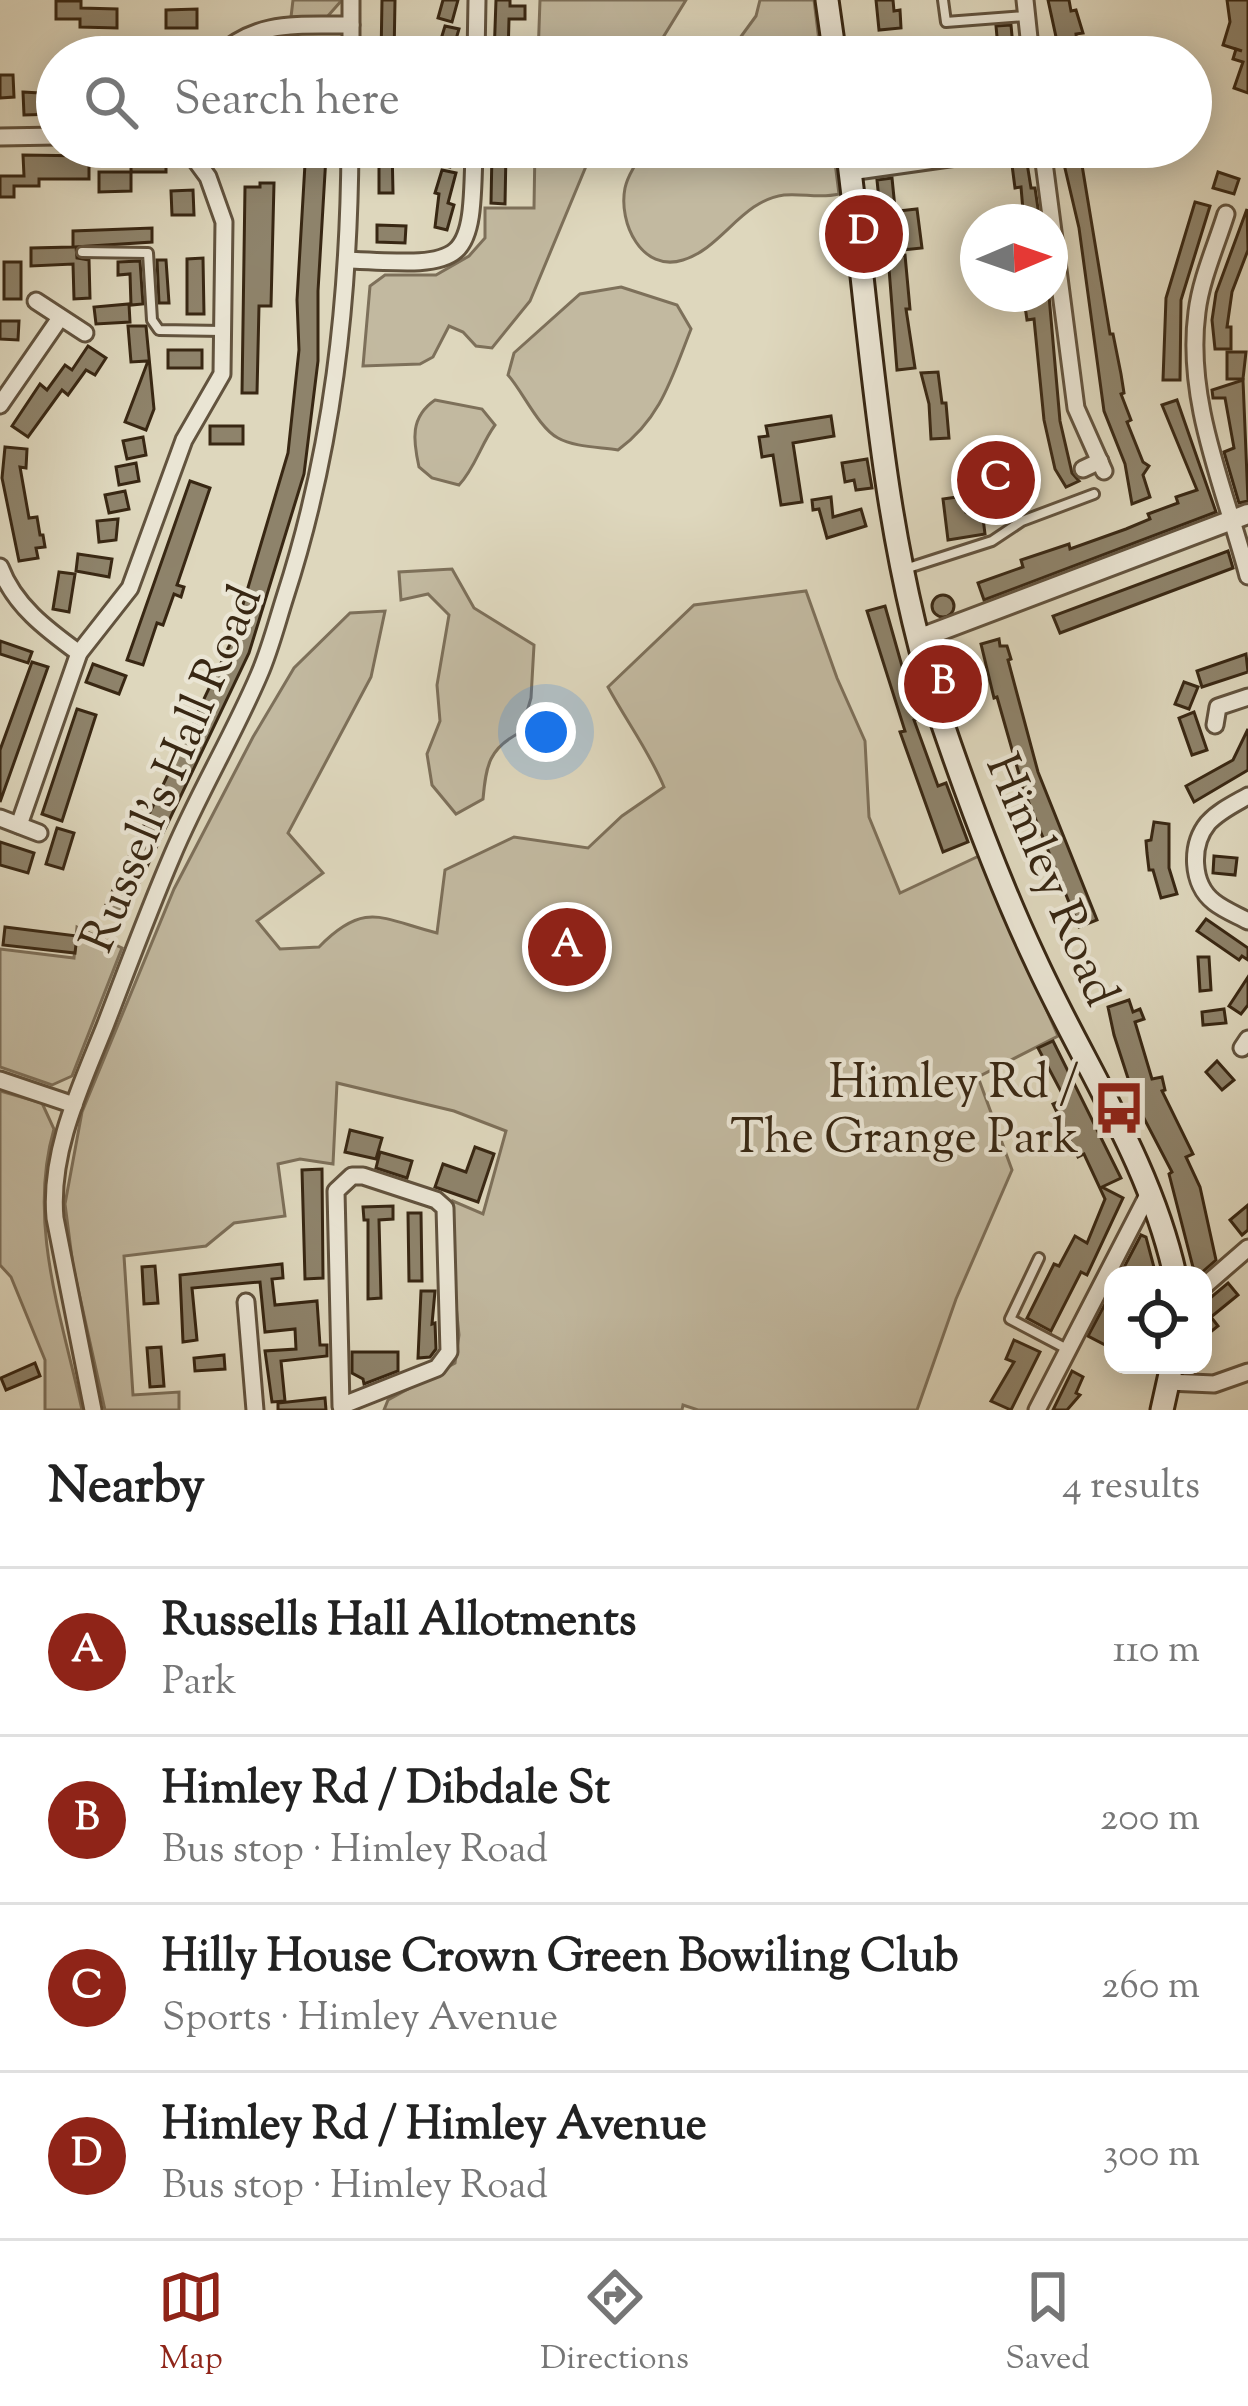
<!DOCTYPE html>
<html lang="en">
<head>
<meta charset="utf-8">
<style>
  :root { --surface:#fff; --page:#f6f6f6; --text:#222; --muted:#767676; --line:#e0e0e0; --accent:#8f2418 }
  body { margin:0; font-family:"Sorts Mill Goudy",serif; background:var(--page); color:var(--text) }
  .controls { position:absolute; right:36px; bottom:36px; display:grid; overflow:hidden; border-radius:24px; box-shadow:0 6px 30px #0003 }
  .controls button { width:108px; height:108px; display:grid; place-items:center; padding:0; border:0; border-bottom:3px solid var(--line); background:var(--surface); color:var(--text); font:60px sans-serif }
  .compass { position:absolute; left:960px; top:204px; width:108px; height:108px; border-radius:50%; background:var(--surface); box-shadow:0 6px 30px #0003; rotate:88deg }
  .you { position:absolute; left:546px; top:732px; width:42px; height:42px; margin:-30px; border:9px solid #fff; border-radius:50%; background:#1a73e8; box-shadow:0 0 0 18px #1a73e833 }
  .badge { display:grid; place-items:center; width:78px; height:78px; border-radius:50%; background:var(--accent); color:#fff; font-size:39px; font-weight:700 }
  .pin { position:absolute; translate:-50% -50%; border:6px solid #fff; box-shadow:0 3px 12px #0006 }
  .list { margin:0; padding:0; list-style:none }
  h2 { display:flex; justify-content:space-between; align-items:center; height:156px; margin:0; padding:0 48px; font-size:51px }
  h2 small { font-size:39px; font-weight:400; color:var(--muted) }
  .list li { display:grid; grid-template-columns:78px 1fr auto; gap:36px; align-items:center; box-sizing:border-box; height:168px; padding:0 48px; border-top:3px solid var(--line) }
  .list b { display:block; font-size:45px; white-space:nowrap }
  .list p { margin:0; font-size:39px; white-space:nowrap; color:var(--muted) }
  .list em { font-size:39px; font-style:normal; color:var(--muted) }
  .icon { flex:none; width:66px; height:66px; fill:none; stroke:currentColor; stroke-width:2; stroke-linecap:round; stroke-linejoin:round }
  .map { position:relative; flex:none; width:1248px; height:1410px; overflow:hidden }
  .search { position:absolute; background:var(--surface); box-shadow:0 6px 30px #0003; left:36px; right:36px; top:36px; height:132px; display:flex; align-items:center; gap:30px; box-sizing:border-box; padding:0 42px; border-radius:66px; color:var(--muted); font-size:45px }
  .sheet { height:828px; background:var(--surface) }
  nav { display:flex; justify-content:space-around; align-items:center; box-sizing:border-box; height:168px; border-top:3px solid var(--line); background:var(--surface); font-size:33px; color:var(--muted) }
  nav a { display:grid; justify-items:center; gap:6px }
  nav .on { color:var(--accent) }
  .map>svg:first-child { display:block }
</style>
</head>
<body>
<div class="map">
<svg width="1248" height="1410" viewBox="0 0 1248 1410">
  <rect width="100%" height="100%" fill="#ded7bd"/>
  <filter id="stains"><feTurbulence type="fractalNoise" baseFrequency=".00167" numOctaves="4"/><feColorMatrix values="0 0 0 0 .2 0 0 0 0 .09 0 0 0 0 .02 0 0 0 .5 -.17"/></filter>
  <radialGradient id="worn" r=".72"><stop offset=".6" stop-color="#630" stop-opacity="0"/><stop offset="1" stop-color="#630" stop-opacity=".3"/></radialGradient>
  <!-- green -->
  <g fill="#c2b9a0" stroke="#7d705a" stroke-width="3">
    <path d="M293 0H342L327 17H291Z"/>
    <path d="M540 0H686L651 57H538Z"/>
    <path d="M760 0H814L821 57H726L756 16Z"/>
    <path d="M535 147H594L530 301 492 348 476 346 463 332 449 326 433 357 420 364 363 366 370 286 385 275H436L469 256 485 238V208H534Z"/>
    <path d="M647 147H833L839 194C819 199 803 193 784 195 742 200 721 249 683 260 642 273 618 223 625 188 628 174 639 159 647 147Z"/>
    <path d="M621 287 677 305 691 329C672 377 661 419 618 450 599 447 574 447 558 438 539 428 523 392 508 375L514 353 580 294Z"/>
    <path d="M435 400 482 409 495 425C481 444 475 468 459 485L432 478 419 467C413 440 410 417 435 400Z"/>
    <path d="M1018 445 1028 499 975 511 965 460Z"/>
    <path d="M452 569 474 608 534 645 531 698 521 732C489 748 486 765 483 799L456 814 432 785 427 754 440 721 437 685 449 615 428 594 401 600 399 572Z"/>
    <path d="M806 591 837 678 865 741 869 817 900 893 979 856 1058 1036 978 1077 1012 1170 956 1299 917 1410H698L683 1405 682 1410H384L388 1400 455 1363 459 1335 454 1286 453 1201 483 1214 506 1131 454 1111 337 1083 333 1164 300 1159 278 1164 285 1216 234 1223 206 1246 124 1256 133 1395 179 1392V1410H105L73 1266 65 1204 82 1112 174 889 253 737 294 668 350 613 385 611 371 677 288 833 323 873 257 921 280 949 319 947C365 900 382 919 437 933L445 870 514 837 588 848 622 816 664 787C649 751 627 722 608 687L694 605Z"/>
    <path d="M77 927 122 948 72 1076 52 1085 0 1067V949L74 958Z"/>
    <path d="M0 1091 42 1103 54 1129C27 1222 62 1318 82 1410H45V1360L11 1277 0 1265Z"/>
  </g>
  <!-- building -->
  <g fill="#8e836b" stroke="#382713" stroke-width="3">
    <path d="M382 0H395L394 57H381Z"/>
    <path d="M443 0H458L452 22 438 18Z"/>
    <path d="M496 0H510V6H525V19H509L508 57H494Z"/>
    <path d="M876 0H893L894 11 900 10 901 28 879 30Z"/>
    <path d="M1048 0H1069L1071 11 1076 10 1083 33 1076 34 1077 43 1058 46Z"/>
    <path d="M1227 0H1248V93L1234 88 1243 62 1233 59 1236 49 1242 51 1223 45 1230 22Z"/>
    <path d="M56 1H81V8L117 9V28L80 27V19H56Z"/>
    <path d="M197 9V28H166V10Z"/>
    <path d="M1011 25 1013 47 998 48 996 26Z"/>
    <path d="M445 26 459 29 452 53 438 49Z"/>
    <path d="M0 75H13L14 97 0 98Z"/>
    <path d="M23 92 57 94V114L24 115Z"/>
    <rect x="218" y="147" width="34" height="13"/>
    <path d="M306 147H326V156L318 291V361L304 474 249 653 122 919 103 911 233 638 288 453 299 350 297 300Z"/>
    <path d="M379 147H392L393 193H379Z"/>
    <path d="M441 147H456L450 167 436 164Z"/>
    <path d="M1060 147H1079L1110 334H1113L1121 374 1124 393 1121 394 1131 420 1127 422 1143 462 1149 466 1143 475 1150 497 1132 504 1125 464 1104 411 1079 228Z"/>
    <path d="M492 152H506L505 204 491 203Z"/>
    <path d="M23 155 89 156V179H39V186H14V197H0V176H24Z"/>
    <rect x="131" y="155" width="35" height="17"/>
    <path d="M1027 163 1031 188H1035L1040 222H1024L1021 187 1015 188 1012 165Z"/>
    <path d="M442 170 456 173 448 203 454 205 447 230 435 227 439 194 435 193Z"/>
    <path d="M99 172H131V191L99 192Z"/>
    <path d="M1218 172 1239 179 1234 194 1213 188Z"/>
    <path d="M892 178 895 208 880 210 877 180Z"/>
    <path d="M260 183H274L271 306H259L257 393H242L245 187H260Z"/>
    <path d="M193 190 194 215H172L171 191Z"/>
    <path d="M1195 202 1210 206 1181 300 1180 380H1163L1166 298Z"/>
    <path d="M917 209 922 248 902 250 898 211Z"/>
    <path d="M1247 209 1248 250 1232 292 1227 327H1231V349H1215L1212 320 1216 293Z"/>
    <path d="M377 225 406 226 405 243 377 242Z"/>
    <path d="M152 228V242L76 247 77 258 89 260 90 298 74 299 73 264 31 266V248L73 247V231Z"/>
    <path d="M905 255 910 309H906L915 368 897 370 888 256Z"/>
    <path d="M203 258 204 314H187V259Z"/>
    <path d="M157 260H166L169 303H159Z"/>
    <path d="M140 261 143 304 131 305 130 274 118 275V262Z"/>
    <rect x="4" y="262" width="17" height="37"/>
    <path d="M1049 296 1060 421 1072 473 1079 481 1066 487 1055 469 1044 420 1034 319 1027 320 1024 299Z"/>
    <path d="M129 304 130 322 96 324 94 307Z"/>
    <path d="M0 321H19L18 340 0 339Z"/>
    <path d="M128 326H146L154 409 146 430 125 422 148 361 131 362Z"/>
    <path d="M88 346 106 358 95 375 86 370 68 395 62 390 28 437 12 426 40 384 47 390 65 365 72 370Z"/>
    <rect x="168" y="350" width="34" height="18"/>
    <path d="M1227 352H1246L1243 379H1227Z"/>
    <path d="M938 372 942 403H946L949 438 931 439 929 404 921 373Z"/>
    <path d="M1243 380 1248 501 1239 503 1224 452 1234 448 1225 398H1213L1212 390Z"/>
    <path d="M1177 400 1216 512 984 600 978 583 1023 567 1021 560 1069 544 1070 549 1126 529 1150 519 1148 514 1178 503 1176 497 1197 490 1162 405Z"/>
    <path d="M831 416 834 436 793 443 802 502 781 505 773 455 762 457 759 437 768 436 766 426Z"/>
    <rect x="210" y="426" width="33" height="18"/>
    <path d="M143 437 146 455 127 459 123 441Z"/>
    <path d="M5 447 27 449 26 468 20 467 29 518 37 517 40 535H43L45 547 36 548 38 558 19 561 2 478Z"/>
    <path d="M867 459 872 488 856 490 854 480 845 482 842 463Z"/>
    <path d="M136 463 139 481 119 485 116 467Z"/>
    <path d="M190 481 210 488 177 585 184 587 181 597 174 594 163 625 157 623 143 665 127 660Z"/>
    <path d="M125 491 129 509 109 513 105 495Z"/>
    <path d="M964 496 966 512 982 510 985 534 948 540 943 499Z"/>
    <path d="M831 497 833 517 861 509 866 526 827 538 819 509 813 510 812 500Z"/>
    <path d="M118 519 116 540 99 542 97 521Z"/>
    <path d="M1228 551 1233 568 1060 633 1053 616Z"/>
    <path d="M78 554 112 559 109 577 76 571Z"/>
    <path d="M59 572 75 574 69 612 53 609Z"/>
    <circle cx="943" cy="606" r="11"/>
    <path d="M885 606 917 719 914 720 938 786 946 783 968 842 943 852 900 732 905 731 867 611Z"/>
    <path d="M999 639 1000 646H1007L1011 659 1008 660 1038 772 1097 920 1079 927 1023 788 997 697 994 698 981 644Z"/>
    <path d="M0 641 32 652 28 663 0 654Z"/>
    <path d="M1246 654 1248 672 1202 687 1197 671Z"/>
    <path d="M32 662 48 667 0 802V750Z"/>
    <path d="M93 664 126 676 119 694 86 682Z"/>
    <path d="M1184 682 1198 687 1189 709 1175 704Z"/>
    <path d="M77 709 96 715 62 821 42 814Z"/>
    <path d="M1194 712 1207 750 1192 755 1179 718Z"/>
    <path d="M1248 729V770L1194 802 1186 786 1233 760Z"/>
    <path d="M1154 822 1169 824V868L1177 894 1161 898 1153 870H1149L1147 853 1146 841 1151 840Z"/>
    <path d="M57 828 74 833 63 869 46 864Z"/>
    <path d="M0 842 34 853 28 873 0 865Z"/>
    <path d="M1214 856 1237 858 1235 875 1213 873Z"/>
    <path d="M1206 919 1248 948V960L1242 956 1239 960 1197 931Z"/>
    <path d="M5 927 77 936 75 953 3 945Z"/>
    <path d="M1198 957H1209L1211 990 1200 991Z"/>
    <path d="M1248 977V1005L1241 1014 1229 1006Z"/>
    <path d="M1129 1000 1133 1012 1140 1009 1144 1019 1135 1022 1152 1079 1162 1077 1165 1090 1162 1091 1193 1154 1186 1157 1200 1187 1216 1260 1199 1275H1195L1169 1174 1172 1172 1136 1103 1114 1035 1108 1007Z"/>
    <path d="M1224 1009 1226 1023 1203 1025 1202 1012Z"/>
    <path d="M1053 1041 1121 1178 1102 1187 1123 1198 1087 1275 1081 1272 1051 1331 1027 1318 1054 1264 1059 1266 1075 1236 1087 1243 1105 1199 1084 1154 1078 1157 1053 1104 1065 1099 1038 1048Z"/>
    <path d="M1217 1061 1234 1080 1222 1090 1206 1072Z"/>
    <path d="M350 1130 382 1138 376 1159 345 1152Z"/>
    <path d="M475 1147 494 1154 478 1202 435 1187 443 1164 466 1172Z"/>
    <path d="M380 1152 412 1161 407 1178 376 1168Z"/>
    <path d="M322 1169 323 1278 305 1279 302 1170Z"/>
    <path d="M1248 1205V1230L1242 1235 1230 1220Z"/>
    <path d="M393 1206V1219L379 1220 381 1298 368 1299V1220H364L363 1207Z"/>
    <path d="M408 1213H421L422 1281H409Z"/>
    <path d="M1141 1235 1146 1237 1156 1275H1120Z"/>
    <path d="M282 1264 283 1278 272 1279 275 1305 317 1301 320 1345H327V1356L281 1361 285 1401 272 1402 265 1351 296 1349 295 1329 265 1332 260 1282 192 1288 197 1340 183 1342 180 1275Z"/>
    <path d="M155 1266 158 1303 144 1304 142 1267Z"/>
    <path d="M1228 1283 1238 1295 1211 1317 1218 1326 1203 1338V1304Z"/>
    <path d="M1113 1289V1349L1088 1336Z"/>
    <path d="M421 1291H435L432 1324 435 1323 436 1349 430 1357 418 1358Z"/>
    <path d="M1014 1340 1040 1352 1011 1410 991 1401 1014 1362 1006 1359Z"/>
    <path d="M161 1347 164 1386 150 1387 147 1348Z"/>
    <path d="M352 1352H398V1371L364 1384 363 1379 352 1373Z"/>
    <path d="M224 1355 225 1369 195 1371 194 1358Z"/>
    <path d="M35 1363 40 1376 6 1390 1 1378Z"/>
    <path d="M1072 1371 1083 1377 1076 1393 1080 1395 1067 1410H1053Z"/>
    <path d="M325 1398 326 1410H278V1403Z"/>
  </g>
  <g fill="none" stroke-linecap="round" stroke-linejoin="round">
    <!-- service casing -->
    <g stroke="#62533e" stroke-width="14">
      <g id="service">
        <path d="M943 0 946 22 1025 16"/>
        <path d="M82 252 148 253 152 320 159 330 223 331"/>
        <path d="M905 569 992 541 1022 521 1094 494"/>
        <path d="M1039 1258 1010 1319 1067 1349"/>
      </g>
    </g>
    <!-- minor casing -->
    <g stroke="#62533e" stroke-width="21">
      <g id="minor">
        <path d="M1025 0 1031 57"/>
        <path d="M217 57C259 19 297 26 351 25"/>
        <path d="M351 57V0"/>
        <path d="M476 57 477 0"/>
        <path d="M0 137 57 136"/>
        <path d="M1042 147 1076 408 1104 471"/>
        <path d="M850 172 1027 147"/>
        <path d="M1226 214C1216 246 1201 279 1197 312 1185 402 1226 491 1248 576"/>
        <path d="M349 260C468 266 472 267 474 147"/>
        <path d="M36 301 85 333"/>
        <path d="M0 405 60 318"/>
        <path d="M1083 469 1100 461"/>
        <path d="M0 567C14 605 46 629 79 653"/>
        <path d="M1215 725 1218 707 1248 697"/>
        <path d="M1248 796C1234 804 1219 811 1208 823 1190 845 1191 884 1214 902 1224 910 1237 915 1248 921"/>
        <path d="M0 818 39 833"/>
        <path d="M19 825 79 653 130 588 184 440 222 374 224 222 208 177 186 147"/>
        <path d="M1242 1048 1248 1039"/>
        <path d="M0 1080 74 1105"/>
        <path d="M1203 1287 1248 1248"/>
        <path d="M246 1302 255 1410"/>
        <path d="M1168 1382 1214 1384 1248 1372"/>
        <path d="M341 1406 437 1368 449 1352 445 1208 436 1200 363 1176H352L336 1191 341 1406 342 1410"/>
        <path d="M93 1410 55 1218C49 1152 81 1086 105 1026 127 969 148 912 172 856 198 794 233 736 259 675 270 650 277 622 285 597 333 449 349 301 350 147"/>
        <path d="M1037 1410 1150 1191"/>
      </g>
    </g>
    <!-- tertiary casing -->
    <g stroke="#62533e" stroke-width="24">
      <path id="tertiary" d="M918 639 1248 514"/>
    </g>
    <!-- secondary casing -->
    <g stroke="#382713" stroke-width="27">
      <g id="secondary">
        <path d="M827 0 835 57"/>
        <path d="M847 147C872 339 880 536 942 722 969 801 999 883 1035 959 1083 1064 1150 1161 1175 1275"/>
        <path d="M1162 1410 1172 1365"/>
      </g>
    </g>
    <!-- service -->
    <use href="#service" stroke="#eae5d4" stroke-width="8"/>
    <!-- minor -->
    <use href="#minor" stroke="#eae5d4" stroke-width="15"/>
    <!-- tertiary -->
    <use href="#tertiary" stroke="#eae5d4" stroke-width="18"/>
    <!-- secondary -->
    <use href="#secondary" stroke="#eae5d4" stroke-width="21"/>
  </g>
  <!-- icons -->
  <defs>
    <g id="bus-bare" transform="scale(4.14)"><path d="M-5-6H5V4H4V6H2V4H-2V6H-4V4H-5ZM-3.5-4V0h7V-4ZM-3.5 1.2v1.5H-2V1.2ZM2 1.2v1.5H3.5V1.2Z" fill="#8f2418" stroke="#eae5d4" stroke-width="2.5" paint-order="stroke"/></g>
  </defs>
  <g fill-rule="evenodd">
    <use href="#bus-bare" x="1119" y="1108"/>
  </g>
  <g text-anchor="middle" stroke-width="9" stroke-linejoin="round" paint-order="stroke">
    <!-- street labels -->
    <g font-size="48" fill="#382713" stroke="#eae5d4">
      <text transform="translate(169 768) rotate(-67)" y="17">Russell's Hall Road</text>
      <text transform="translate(1054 879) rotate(67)" y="17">Himley Road</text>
    </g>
    <!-- poi labels -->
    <g font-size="48" fill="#382713" stroke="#eae5d4" text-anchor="end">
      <text x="1079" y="1097">Himley Rd /<tspan x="1079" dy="55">The Grange Park</tspan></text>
    </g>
  </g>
  <rect width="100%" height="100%" filter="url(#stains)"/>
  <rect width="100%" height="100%" fill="url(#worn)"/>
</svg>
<div class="controls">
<button><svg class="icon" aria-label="locate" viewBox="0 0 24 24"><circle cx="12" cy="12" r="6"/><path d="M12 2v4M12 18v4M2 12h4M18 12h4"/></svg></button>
</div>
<svg class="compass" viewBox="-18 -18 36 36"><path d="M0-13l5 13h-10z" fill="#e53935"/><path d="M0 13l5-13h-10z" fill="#767676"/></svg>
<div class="you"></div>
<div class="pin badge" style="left:567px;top:947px">A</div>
<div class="pin badge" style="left:943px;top:684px">B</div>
<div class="pin badge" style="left:996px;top:480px">C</div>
<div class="pin badge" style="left:864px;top:234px">D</div>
<div class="search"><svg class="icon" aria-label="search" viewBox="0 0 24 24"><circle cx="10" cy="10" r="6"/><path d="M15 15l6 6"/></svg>Search here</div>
</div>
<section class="sheet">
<h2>Nearby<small>4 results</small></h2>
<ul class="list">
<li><span class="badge">A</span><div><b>Russells Hall Allotments</b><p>Park</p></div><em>110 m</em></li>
<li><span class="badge">B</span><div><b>Himley Rd / Dibdale St</b><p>Bus stop · Himley Road</p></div><em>200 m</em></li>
<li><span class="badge">C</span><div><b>Hilly House Crown Green Bowiling Club</b><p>Sports · Himley Avenue</p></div><em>260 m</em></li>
<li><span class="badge">D</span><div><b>Himley Rd / Himley Avenue</b><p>Bus stop · Himley Road</p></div><em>300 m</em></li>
</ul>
</section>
<nav>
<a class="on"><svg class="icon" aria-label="map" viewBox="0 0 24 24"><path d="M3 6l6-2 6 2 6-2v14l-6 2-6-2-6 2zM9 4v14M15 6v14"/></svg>Map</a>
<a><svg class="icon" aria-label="directions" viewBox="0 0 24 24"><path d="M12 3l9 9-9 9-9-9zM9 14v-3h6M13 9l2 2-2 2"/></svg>Directions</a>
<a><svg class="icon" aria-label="saved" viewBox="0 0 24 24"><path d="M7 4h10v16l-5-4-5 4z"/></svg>Saved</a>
</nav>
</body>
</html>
